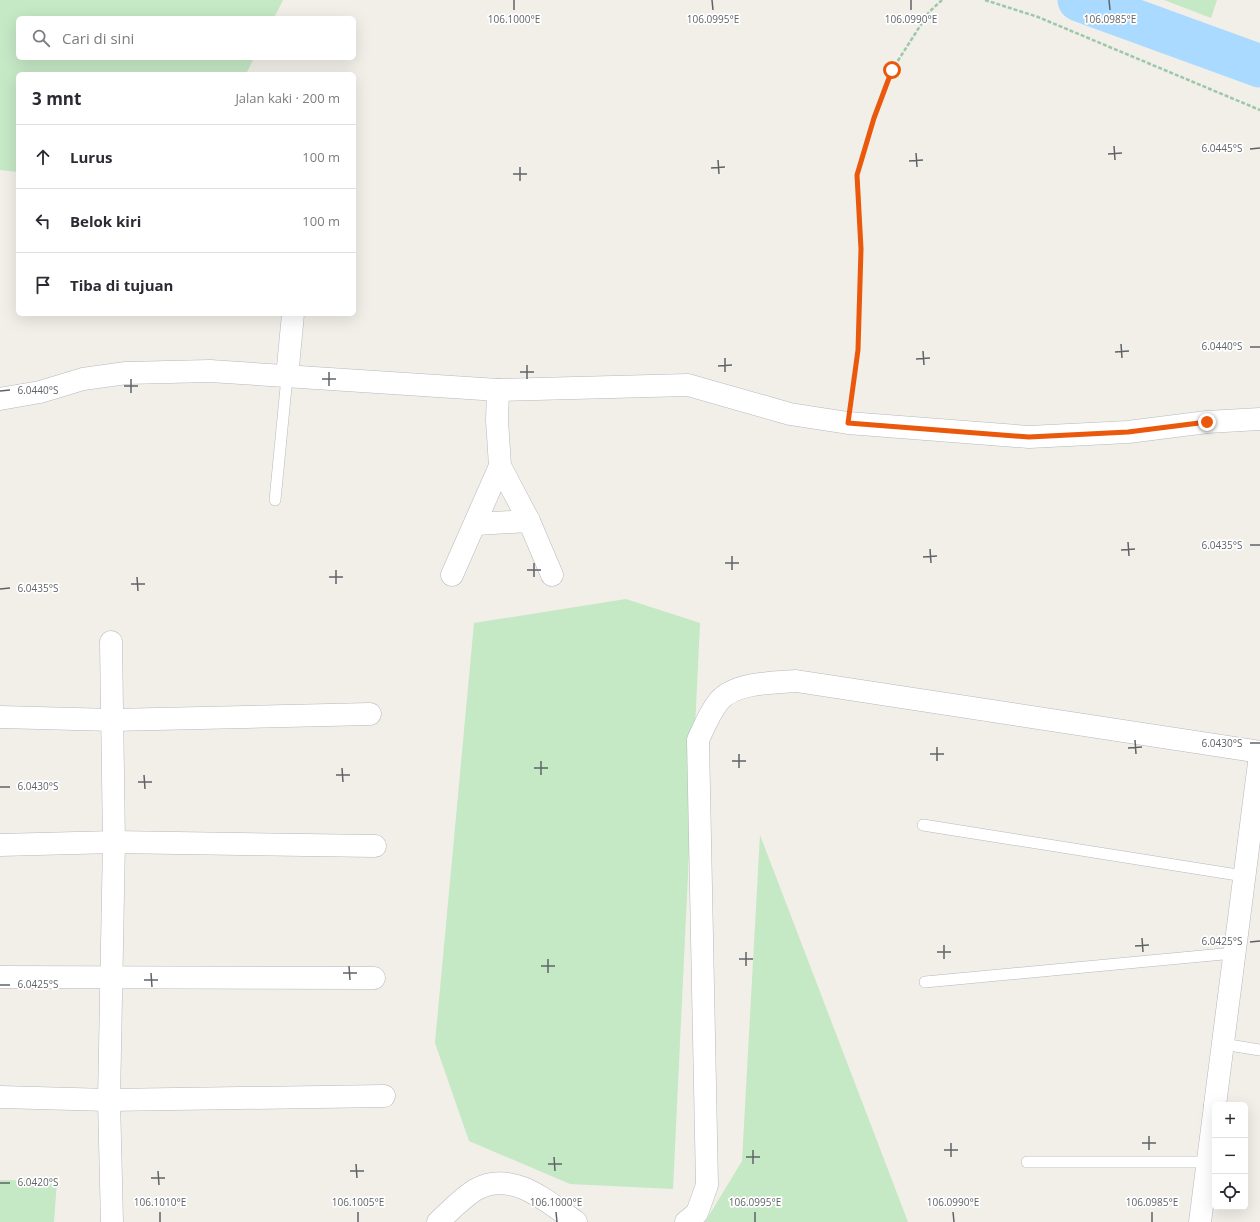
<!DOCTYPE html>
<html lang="id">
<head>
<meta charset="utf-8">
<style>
  :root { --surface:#fff; --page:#f7f7f7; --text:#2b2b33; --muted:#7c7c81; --line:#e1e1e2 }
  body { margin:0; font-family:"Open Sans",sans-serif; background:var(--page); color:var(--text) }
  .controls { position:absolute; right:12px; bottom:12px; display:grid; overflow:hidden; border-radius:6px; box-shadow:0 4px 16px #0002 }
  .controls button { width:36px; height:36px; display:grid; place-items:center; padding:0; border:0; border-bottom:1px solid var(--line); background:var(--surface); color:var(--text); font:20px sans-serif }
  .stop { position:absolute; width:12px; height:12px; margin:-9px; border:3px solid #ea580c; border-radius:50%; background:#fff }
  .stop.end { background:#ea580c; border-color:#fff; box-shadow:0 1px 4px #0008 }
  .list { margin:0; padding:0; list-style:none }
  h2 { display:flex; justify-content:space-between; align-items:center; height:52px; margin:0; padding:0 16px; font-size:17px }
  h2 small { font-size:13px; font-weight:400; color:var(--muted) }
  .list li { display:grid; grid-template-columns:26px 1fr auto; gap:12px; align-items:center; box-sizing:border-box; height:64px; padding:0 16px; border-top:1px solid var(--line) }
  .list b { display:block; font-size:15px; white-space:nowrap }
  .list em { font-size:13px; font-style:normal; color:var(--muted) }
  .icon { flex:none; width:22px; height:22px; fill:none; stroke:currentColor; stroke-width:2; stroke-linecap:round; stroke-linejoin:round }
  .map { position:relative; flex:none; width:1260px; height:1222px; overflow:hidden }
  .search { position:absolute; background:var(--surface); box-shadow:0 4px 16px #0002; left:16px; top:16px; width:340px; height:44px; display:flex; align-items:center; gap:10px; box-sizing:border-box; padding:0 14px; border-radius:6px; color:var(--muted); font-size:15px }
  .panel { position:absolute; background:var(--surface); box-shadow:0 4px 16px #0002; left:16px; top:72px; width:340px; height:244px; border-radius:6px }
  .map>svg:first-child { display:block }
</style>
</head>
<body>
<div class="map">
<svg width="1260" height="1222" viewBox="0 0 1260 1222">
  <rect width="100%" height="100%" fill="#f1efe8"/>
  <!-- green -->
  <g fill="#c5e8c5">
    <path d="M0 0H283L274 18H18V58H254L246 74H18V172L0 170Z"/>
    <path d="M1164 0H1217L1211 18Z"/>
    <path d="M626 599 700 623 673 1189 570 1184 469 1141 435 1043 474 623Z"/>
    <path d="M760 835 908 1222H705L742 1161Z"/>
    <path d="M0 1180 57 1181 54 1222H0Z"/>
  </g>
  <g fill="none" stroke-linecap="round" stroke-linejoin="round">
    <!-- river -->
    <path stroke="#aadaff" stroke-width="43" d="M1079 0 1260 66"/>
    <!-- lane casing -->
    <g stroke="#b5b8bc" stroke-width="12">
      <g id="lane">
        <path d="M275 500 287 377"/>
        <path d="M923 825 1244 876"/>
        <path d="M925 982 1234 953"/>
        <path d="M1223 1044 1260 1050"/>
        <path d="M1027 1162H1208"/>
      </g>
    </g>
    <!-- street casing -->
    <g stroke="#b5b8bc" stroke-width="23">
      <g id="street">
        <path d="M287 377 293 314"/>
        <path d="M498 390 497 420 500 466 529 521 552 575"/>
        <path d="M0 399 40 392 83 379 126 373 210 371 498 390 688 385 790 414 848 423 1029 437 1128 432 1207 422 1260 419"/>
        <path d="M476 524 529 521"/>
        <path d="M452 575 500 466"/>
        <path d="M111 642 114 842 109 1100 112 1222"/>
        <path d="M0 717 113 720 370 714"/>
        <path d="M0 845 114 842 375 846"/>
        <path d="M0 977 374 978"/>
        <path d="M0 1097 109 1100 384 1096"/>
        <path d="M1215 1105 1260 755"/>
        <path d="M438 1222C450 1211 461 1199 475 1190 511 1169 547 1201 576 1222"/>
        <path d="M686 1222 697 1213 707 1185 698 740C704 727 710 712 719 701 735 682 773 683 796 681L1260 752"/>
        <path d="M1200 1222 1215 1106"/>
      </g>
    </g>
    <!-- path -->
    <g stroke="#9cc7a9" stroke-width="2.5" stroke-dasharray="4 2" stroke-linecap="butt">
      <path d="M985 0 1038 17 1260 110"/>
      <path d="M851 401 858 350 861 249 857 175 874 118 892 70 929 12 942 0"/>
    </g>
    <!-- lane -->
    <use href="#lane" stroke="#fff" stroke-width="11"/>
    <!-- street -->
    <use href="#street" stroke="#fff" stroke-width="22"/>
  </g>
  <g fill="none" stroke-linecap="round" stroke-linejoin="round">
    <!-- route -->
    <path stroke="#ea580c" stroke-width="5" d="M892 70 874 118 857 175 861 249 858 350 848 423 1029 437 1128 432 1207 422"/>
  </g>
  <!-- ticks -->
  <path fill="none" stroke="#5f6368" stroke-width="1.5" d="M514 0V10M712 0 713 10M911 0V10M1109 0 1110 10M1114 146 1115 160M1250 149 1260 148M916 153 917 167M1108 154 1122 153M718 160 719 174M909 161 923 160M520 167V181M711 168 725 167M513 174H527M1121 344 1122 358M1250 347H1260M923 351 924 365M1115 352 1129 351M725 358V372M916 359 930 358M527 365V379M718 366 732 365M329 372V386M520 372H534M131 379V393M322 379H336M124 386H138M0 391 10 390M1128 542 1129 556M1250 545H1260M930 549 931 563M1121 550 1135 549M732 556V570M923 557 937 556M534 563V577M725 563H739M336 570V584M527 570H541M137 577 138 591M329 577H343M131 584H145M0 589 10 588M1135 740 1136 754M1250 743H1260M937 747V761M1128 748 1142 747M739 754V768M930 754H944M541 761V775M732 761H746M342 768 343 782M534 768H548M144 775 145 789M336 775H350M138 782H152M0 787H10M1142 938 1143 952M1250 942 1260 941M944 945V959M1135 946 1149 945M746 952V966M937 952H951M548 959V973M739 959H753M349 966 350 980M541 966H555M151 973 152 987M343 973H357M144 980H158M0 985H10M1149 1136V1150M951 1143V1157M1142 1143H1156M753 1150V1164M944 1150H958M554 1157 555 1171M746 1157H760M356 1164 357 1178M548 1164H562M158 1171 159 1185M350 1171H364M151 1178H165M0 1183H10M160 1212V1222M358 1212V1222M556 1212 557 1222M755 1212V1222M953 1212 954 1222M1152 1212V1222"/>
  <g font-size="10" text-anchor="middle" fill="#5f6368" stroke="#fff" stroke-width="3.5" stroke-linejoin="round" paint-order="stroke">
    <text x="514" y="23">106.1000°E</text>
    <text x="713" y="23">106.0995°E</text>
    <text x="911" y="23">106.0990°E</text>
    <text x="1110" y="23">106.0985°E</text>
    <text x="1222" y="152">6.0445°S</text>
    <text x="1222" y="350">6.0440°S</text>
    <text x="38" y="394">6.0440°S</text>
    <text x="1222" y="549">6.0435°S</text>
    <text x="38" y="592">6.0435°S</text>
    <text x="1222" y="747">6.0430°S</text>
    <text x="38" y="790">6.0430°S</text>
    <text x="1222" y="945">6.0425°S</text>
    <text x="38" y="988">6.0425°S</text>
    <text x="38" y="1186">6.0420°S</text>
    <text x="160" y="1206">106.1010°E</text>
    <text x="358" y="1206">106.1005°E</text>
    <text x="556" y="1206">106.1000°E</text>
    <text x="755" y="1206">106.0995°E</text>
    <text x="953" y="1206">106.0990°E</text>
    <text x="1152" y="1206">106.0985°E</text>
  </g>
</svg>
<div class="controls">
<button>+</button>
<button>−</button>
<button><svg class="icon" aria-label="locate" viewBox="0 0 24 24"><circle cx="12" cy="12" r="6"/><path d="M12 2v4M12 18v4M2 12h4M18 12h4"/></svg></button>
</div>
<div class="stop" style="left:892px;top:70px"></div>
<div class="stop end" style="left:1207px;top:422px"></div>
<div class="search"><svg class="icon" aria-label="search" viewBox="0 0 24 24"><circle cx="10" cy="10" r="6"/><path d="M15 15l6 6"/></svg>Cari di sini</div>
<section class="panel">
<h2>3 mnt<small>Jalan kaki · 200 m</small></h2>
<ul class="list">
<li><svg class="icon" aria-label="ahead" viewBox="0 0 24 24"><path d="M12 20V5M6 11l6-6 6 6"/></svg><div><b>Lurus</b></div><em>100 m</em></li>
<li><svg class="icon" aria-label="left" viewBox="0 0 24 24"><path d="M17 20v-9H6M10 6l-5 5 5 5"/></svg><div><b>Belok kiri</b></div><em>100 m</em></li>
<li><svg class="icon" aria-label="arrive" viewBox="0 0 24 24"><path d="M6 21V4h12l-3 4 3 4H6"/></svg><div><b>Tiba di tujuan</b></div></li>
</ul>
</section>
</div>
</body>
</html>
